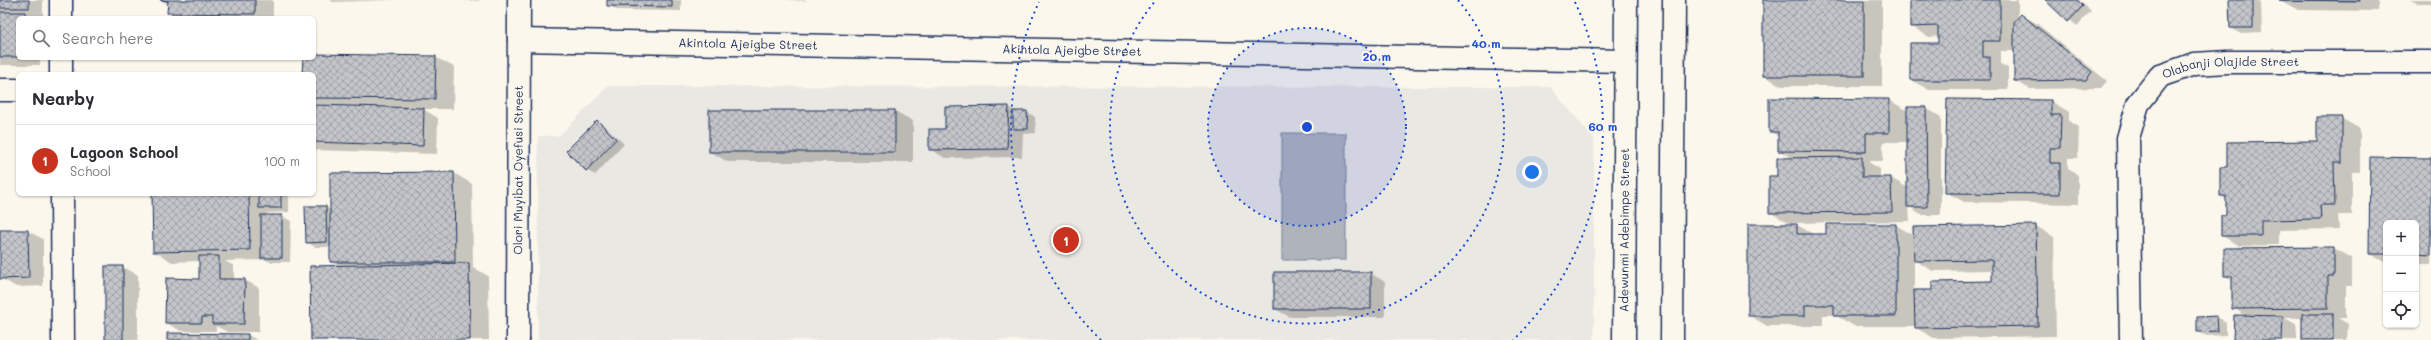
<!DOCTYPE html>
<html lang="en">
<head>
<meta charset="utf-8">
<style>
  :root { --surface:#fff; --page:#f2f2f3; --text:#2b2b33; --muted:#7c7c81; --line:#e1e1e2; --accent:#c8321e }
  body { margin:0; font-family:Mali,sans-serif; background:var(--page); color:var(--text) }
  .controls { position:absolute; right:12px; bottom:12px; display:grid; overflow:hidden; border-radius:6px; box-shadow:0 1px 3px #0004 }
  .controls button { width:36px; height:36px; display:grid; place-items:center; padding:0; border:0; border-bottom:1px solid var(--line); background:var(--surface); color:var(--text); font:20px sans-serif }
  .you { position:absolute; left:1532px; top:172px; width:14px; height:14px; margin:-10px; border:3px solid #fff; border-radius:50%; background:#1a73e8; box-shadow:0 0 0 6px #1a73e833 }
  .badge { display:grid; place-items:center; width:26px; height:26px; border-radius:50%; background:var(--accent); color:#fff; font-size:13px; font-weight:700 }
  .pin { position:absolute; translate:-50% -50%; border:2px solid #fff; box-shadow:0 1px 4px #0006 }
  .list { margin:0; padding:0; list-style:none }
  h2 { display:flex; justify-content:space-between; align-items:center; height:52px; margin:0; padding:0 16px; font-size:17px }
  h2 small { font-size:13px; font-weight:400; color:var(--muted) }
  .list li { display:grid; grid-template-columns:26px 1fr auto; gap:12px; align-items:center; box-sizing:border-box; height:72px; padding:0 16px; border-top:1px solid var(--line) }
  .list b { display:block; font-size:15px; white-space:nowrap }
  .list p { margin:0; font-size:13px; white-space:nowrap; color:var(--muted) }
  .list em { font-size:13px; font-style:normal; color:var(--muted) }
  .icon { flex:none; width:22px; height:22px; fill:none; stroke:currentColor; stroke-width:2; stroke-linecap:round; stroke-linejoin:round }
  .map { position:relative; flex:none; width:2431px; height:340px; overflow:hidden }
  .search { position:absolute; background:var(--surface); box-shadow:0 1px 3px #0004; left:16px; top:16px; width:300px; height:44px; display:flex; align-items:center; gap:10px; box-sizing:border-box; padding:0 14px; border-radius:6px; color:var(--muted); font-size:15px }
  .panel { position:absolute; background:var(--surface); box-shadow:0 1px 3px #0004; left:16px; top:72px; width:300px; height:124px; border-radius:6px }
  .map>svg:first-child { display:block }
</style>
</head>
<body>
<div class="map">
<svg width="2431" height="340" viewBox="0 0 2431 340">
  <defs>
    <pattern id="building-cross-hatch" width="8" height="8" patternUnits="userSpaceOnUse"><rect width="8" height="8" fill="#c3c5c9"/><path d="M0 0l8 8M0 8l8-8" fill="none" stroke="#9ea0a6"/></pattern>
  </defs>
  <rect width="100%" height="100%" fill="#fbf7ec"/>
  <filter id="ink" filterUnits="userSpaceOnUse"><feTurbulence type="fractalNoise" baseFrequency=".025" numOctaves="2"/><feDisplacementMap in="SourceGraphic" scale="8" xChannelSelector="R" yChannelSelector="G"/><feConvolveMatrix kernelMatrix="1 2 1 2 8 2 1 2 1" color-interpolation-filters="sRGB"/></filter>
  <g filter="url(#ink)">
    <!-- built -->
    <path fill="#eae8e2" d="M608 86 1550 87 1594 139V340H538V136H559Z"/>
    <!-- water -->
    <rect fill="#afb3bb" stroke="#747e96" x="1282" y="133" width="64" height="127"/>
    <!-- shadow -->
    <g fill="#0003" fill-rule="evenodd">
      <path d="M0 0H43V16L18 18V58H40V65H0Z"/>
      <path d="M161 0H273V18H179L168 12 169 5Z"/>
      <path d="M330 0H397L333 2Z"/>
      <path d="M459 0H479V1Z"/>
      <path d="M608 0H681V11L617 10 608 5Z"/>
      <path d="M785 0H806V1Z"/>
      <path d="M1764 0H1882V86H1782L1764 76Z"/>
      <path d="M1911 0H2018V19L2021 15 2036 23 2107 81 2101 88 2030 89 2015 81V51H2001V64L2008 68V90H1929L1911 80 1939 44V36L1929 37 1911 26Z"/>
      <path d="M2046 0H2079L2091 11 2077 26Z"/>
      <path d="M2230 0H2256L2261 3 2262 32 2239 33 2231 28Z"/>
      <path d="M2280 0H2378V11L2298 10Z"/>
      <path d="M2411 0H2431V4H2418Z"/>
      <path d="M314 55 435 57 454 67 453 109H423L438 118 437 154 314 150V106H318L314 103V74H303L304 58H314Z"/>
      <path d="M1889 100 1908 111 1926 108 1941 117V215H1923L1909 207 1910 221 1788 223 1770 212 1778 177 1794 159 1779 150V137L1770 131ZM1883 142H1908V188L1891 178H1880V169L1867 161H1883Z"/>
      <path d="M2051 101 2069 112V121L2079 127 2078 158H2068V169L2078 175V204L1964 202 1946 192Z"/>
      <path d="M1009 107 1017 112H1027L1035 117 1036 133 1023 134 1022 157 945 158 930 149 946 130Z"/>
      <path d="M895 111 913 121V162H728L710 152Z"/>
      <path d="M2341 118 2360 129V172H2352V215H2338L2339 229 2279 230V245L2240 246 2222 236 2227 216V200L2221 196 2228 168 2318 142Z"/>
      <path d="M597 121 605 126 624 144 595 175 586 170Z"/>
      <path d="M2371 158 2431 159V264H2416V223H2386V263L2370 254Z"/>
      <path d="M454 173 472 184 473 267 488 276 489 340H312L339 266 331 262V247H315L307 242 326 207 331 210Z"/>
      <path d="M153 194H289V212L267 213V216H282L291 221 290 262H270L266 260 225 261 234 266V280H245L259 288V332H227L216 326V331H181L166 323 200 280V261L172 262 154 251Z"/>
      <path d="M1749 225H1797L1815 235 1896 225 1914 236 2036 226 2054 237 2056 336 1934 338 1916 328V326H1854L1835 315H1823V326H1767L1749 315ZM1914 260 1933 271 1993 270V282L1933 291H1914Z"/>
      <path d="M0 231H28L43 239V286L16 287 1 278Z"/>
      <path d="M2334 248 2352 258V286H2346V318H2338L2348 324 2347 340H2303V318H2285L2297 325V340H2234L2247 316 2233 308V280L2225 276Z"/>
      <path d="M123 267 138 275V340H106Z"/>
      <path d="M1370 273 1385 282V317H1290L1275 309Z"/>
      <path d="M2217 317 2226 322V335L2207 336 2198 332V318Z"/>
      <path d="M248 335 257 340H168Z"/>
    </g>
    <!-- building -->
    <g fill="url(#building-cross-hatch)" stroke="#1b2f5e">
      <rect x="0" y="0" width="29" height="8"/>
      <path d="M160 0H255V14L167 13 168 1Z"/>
      <path d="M607 0H672V7L607 6Z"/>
      <rect x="1763" y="0" width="101" height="76"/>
      <path d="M1910 0H2000V41H1983V57H1990V80H1910V43H1938V26L1910 27Z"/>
      <path d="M2045 0H2077L2083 6 2068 22Z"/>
      <path d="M2229 0H2253V28H2230Z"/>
      <path d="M2279 0H2360V1Z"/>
      <path d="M0 12H25V18H18V57H0Z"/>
      <path d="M2021 14 2092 72 2086 80 2014 81V22Z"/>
      <path d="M314 54 436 56 435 99 314 98V74H302L303 58H314Z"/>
      <path d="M1769 98 1889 99V133H1866V152L1778 151V132H1769Z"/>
      <path d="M1947 99 2051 100V115H2061L2060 148H2050V163H2060V194L1945 193Z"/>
      <path d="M314 105 424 108 423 146 314 142Z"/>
      <path d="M1009 106 1007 149 929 150V129H945V107Z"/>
      <path d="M1907 107H1926L1927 207H1907Z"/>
      <rect x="709" y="110" width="186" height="42"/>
      <path d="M1013 111H1027L1028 129H1013Z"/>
      <path d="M2317 117H2342V163H2334L2335 205H2320L2321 219 2261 220V236H2221V215H2226V196H2220V167H2227V142L2317 141Z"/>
      <path d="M597 120 616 139 586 171 566 151Z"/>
      <path d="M1862 157V177H1891L1892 212 1769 213V176H1777V158Z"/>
      <path d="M2370 157 2431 158V255L2416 254V223H2386V254H2369Z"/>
      <path d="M454 172 455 262H330V173Z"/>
      <path d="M152 194H249L250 250 153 252Z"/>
      <rect x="259" y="194" width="22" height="14"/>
      <path d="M305 206H326L327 242 306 243Z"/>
      <rect x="261" y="215" width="21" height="43"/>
      <path d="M1748 224H1797V234H1826V224H1896V316H1834V305H1805V316H1748Z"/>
      <path d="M2036 225 2038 326 1915 328 1914 290H1932V282L1992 281V260L1914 261 1913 227Z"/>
      <path d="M0 230H28L29 278 0 279Z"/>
      <path d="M2334 247V276H2328V308L2232 309V276H2224V248Z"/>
      <path d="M199 256H219V279H245L244 324H212V317H202V323H165L166 278 199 279Z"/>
      <path d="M469 263 470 340H311L310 266Z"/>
      <rect x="105" y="266" width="18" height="74"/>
      <rect x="1274" y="272" width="97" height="37"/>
      <rect x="2302" y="314" width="31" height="26"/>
      <path d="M2234 315 2283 316 2282 340H2233Z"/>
      <path d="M2217 316 2218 331 2197 332V317Z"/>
      <path d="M167 333 248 334V340H167Z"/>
    </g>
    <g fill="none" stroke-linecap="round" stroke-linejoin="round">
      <!-- minor casing -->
      <g stroke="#1b2f5e" stroke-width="25">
        <g id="minor">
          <path d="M61 0V18"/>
          <path id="s1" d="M519 40 1625 61"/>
          <path d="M61 58V74"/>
          <path d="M0 90H18"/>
          <path d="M62 194 63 340"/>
          <path id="s2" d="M518 340 519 0"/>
          <path id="s3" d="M2131 340 2128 138 2138 104 2160 76 2194 64 2228 62H2431"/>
        </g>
      </g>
      <!-- major casing -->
      <g stroke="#1b2f5e" stroke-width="25">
        <g id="major">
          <path id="s4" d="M1624 340 1626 0"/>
          <path d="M1672 340 1674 0"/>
        </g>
      </g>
      <!-- minor -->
      <use href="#minor" stroke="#fbf7ec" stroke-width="22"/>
      <!-- major -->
      <use href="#major" stroke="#fbf7ec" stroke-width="22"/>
    </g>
  </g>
  <!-- distance rings -->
  <circle cx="1307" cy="127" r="99" fill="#1d4ed8" fill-opacity=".12"/>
  <g fill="none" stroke="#1d4ed8" stroke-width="2" stroke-dasharray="2 4">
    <circle cx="1307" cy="127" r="99"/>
    <path d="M1458 0A197 197 0 1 1 1156 0"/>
    <path d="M1101 340A296 296 0 0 1 1039 2M1575 2A296 296 0 0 1 1513 340"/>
  </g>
  <g text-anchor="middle" stroke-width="4" stroke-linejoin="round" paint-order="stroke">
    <!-- street labels -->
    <g font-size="12" fill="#1b2f5e" stroke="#fbf7ec">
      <text dy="4" stroke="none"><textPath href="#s1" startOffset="229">Akintola Ajeigbe Street</textPath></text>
      <text dy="4" stroke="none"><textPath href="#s1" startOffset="553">Akintola Ajeigbe Street</textPath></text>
      <text dy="4" stroke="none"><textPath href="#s3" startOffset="345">Olabanji Olajide Street</textPath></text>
      <text dy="4" stroke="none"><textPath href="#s2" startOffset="170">Olori Muyibat Oyefusi Street</textPath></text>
      <text dy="4" stroke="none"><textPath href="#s4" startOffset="110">Adewunmi Adebimpe Street</textPath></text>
    </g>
  </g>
  <circle cx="1307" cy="127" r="6" fill="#1d4ed8" stroke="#fbf7ec" stroke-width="2"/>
  <g font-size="12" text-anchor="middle" font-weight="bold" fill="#1d4ed8" stroke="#fbf7ec" stroke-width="4" stroke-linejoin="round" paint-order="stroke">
    <text x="1486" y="48">40 m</text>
    <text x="1377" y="61">20 m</text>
    <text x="1603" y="131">60 m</text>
  </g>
</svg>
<div class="controls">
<button>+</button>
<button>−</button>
<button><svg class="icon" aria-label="locate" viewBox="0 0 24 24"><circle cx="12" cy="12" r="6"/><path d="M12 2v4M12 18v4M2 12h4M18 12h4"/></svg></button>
</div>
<div class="you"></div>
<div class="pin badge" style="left:1066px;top:240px">1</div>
<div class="search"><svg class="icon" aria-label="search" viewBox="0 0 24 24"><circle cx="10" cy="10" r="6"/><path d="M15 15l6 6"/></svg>Search here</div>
<section class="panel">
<h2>Nearby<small></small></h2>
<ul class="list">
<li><span class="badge">1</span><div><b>Lagoon School</b><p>School</p></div><em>100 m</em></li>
</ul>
</section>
</div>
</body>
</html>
